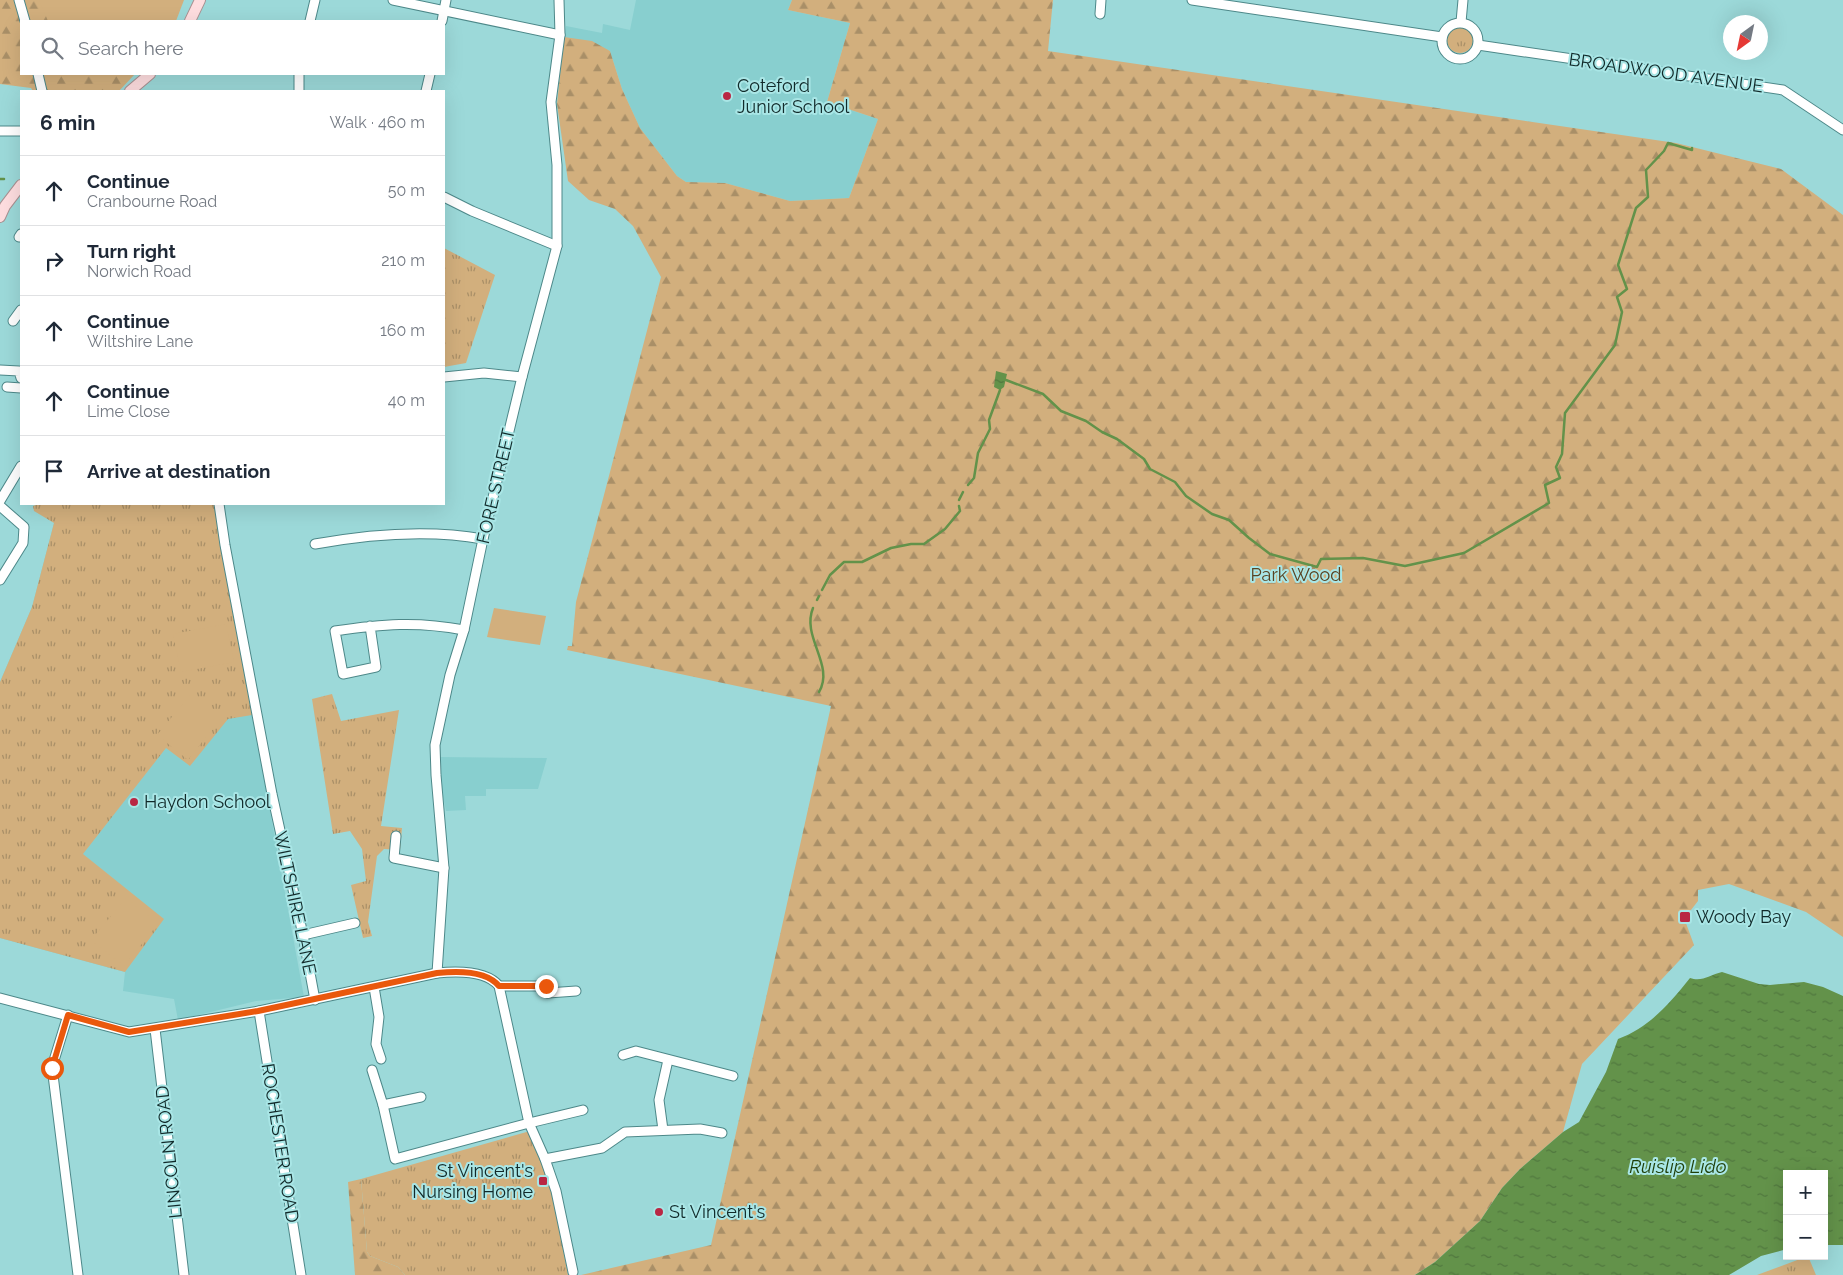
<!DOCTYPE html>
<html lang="en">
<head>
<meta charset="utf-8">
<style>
  :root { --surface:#fff; --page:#f6f6f7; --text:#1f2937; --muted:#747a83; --line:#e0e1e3 }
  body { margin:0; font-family:Raleway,sans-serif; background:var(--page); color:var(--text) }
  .controls { position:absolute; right:15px; bottom:15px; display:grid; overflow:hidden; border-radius:0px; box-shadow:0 5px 20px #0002 }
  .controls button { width:45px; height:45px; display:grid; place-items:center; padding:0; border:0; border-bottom:1px solid var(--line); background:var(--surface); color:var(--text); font:25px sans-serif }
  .compass { position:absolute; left:1723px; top:15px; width:45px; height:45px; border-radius:50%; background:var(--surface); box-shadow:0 5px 20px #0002; rotate:213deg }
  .stop { position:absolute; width:15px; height:15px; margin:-11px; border:4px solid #ea580c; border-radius:50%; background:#fff }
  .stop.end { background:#ea580c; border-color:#fff; box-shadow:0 1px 5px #0008 }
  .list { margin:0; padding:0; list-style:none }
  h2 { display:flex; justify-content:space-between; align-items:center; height:65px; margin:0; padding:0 20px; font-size:21px }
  h2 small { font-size:16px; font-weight:400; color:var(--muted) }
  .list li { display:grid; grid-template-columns:32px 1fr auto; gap:15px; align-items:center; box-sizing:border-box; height:70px; padding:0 20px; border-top:1px solid var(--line) }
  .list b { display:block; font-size:19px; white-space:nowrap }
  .list p { margin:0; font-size:16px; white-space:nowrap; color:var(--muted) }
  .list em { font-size:16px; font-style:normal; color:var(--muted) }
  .icon { flex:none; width:28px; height:28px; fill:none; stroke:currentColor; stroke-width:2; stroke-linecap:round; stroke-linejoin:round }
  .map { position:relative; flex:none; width:1843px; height:1275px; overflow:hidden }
  .search { position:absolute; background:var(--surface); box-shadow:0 5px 20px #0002; left:20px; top:20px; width:425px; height:55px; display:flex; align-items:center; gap:12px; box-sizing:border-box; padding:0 18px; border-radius:0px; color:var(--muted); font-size:19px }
  .panel { position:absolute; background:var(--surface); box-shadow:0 5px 20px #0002; left:20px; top:90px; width:425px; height:415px; border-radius:0px }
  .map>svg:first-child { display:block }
</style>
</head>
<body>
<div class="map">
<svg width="1843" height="1275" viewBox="0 0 1843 1275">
  <defs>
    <pattern id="grass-tufts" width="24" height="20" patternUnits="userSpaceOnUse" patternTransform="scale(1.25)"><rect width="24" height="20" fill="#d2af7d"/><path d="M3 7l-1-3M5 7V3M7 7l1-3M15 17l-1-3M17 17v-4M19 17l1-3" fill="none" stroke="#a98f67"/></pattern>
    <pattern id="forest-firs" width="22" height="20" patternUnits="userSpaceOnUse" patternTransform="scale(1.25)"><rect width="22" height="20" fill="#d2af7d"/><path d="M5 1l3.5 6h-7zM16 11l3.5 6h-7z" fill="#a98f67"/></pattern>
    <pattern id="water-ripples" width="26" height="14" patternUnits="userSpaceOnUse" patternTransform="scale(1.25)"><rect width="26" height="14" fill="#63924a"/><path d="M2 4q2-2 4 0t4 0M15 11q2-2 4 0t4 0" fill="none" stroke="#50773e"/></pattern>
  </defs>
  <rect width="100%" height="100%" fill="#9cd9d9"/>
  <!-- built -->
  <g fill="#88cfcf">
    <path d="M636 0H792L788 10 850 23 827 102 878 119 849 198 790 201 725 183 686 182 677 176 640 128 622 89 610 51 564 37 566 26 602 33 603 24 630 30Z"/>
    <path d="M59 504H214L304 997 256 1001 178 1020 174 999 123 991 125 972 0 938V682L32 607Z"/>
    <path d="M438 757 547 758 538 789H486V796H465L466 810 446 811 438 772Z"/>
  </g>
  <!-- grass -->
  <g fill="url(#grass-tufts)">
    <circle cx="1460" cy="40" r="13"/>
    <path d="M444 248 495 275 466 363 444 367Z"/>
    <path d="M39 504H214L252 715 228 719 190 766 166 748 83 854 164 919 125 972 0 938V682L32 607 54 523 34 511 33 506Z"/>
    <path d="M332 694 341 721 399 710 381 826 402 828 400 850 384 849 377 856 368 922 372 936 363 938 351 885 366 881 362 849 350 831 333 834 312 699Z"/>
    <path d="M530 1131 547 1163 568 1275H405L398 1267 370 1256 367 1252 361 1179Z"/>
    <path d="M1808 1256 1816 1275H1757Z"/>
  </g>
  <!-- forest -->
  <g fill="url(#forest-firs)">
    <path d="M0 0H47L73 21H21V74H135L119 91H33L31 88 0 84Z"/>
    <path d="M792 0H1053L1048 51 1676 143 1781 169 1843 215V937L1806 912 1729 884 1698 890V901L1691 910 1683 915 1694 945 1582 1064 1563 1132 1520 1169 1502 1188 1480 1221 1435 1262 1415 1275H581L711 1245 831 706 567 650 568 646H572L576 602 661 277 633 226 615 209 589 200 568 181 557 104 564 37 592 41 610 51 622 89 640 128 677 176 686 182 725 183 790 201 849 198 878 119 827 102 850 23 788 10Z"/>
    <path d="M361 1179 367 1252 370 1256 398 1267 405 1275H355L348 1182Z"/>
  </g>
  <!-- garden -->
  <g fill="#d2af7d">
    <path d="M39 0H184L176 21H48Z"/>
    <path d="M494 608 546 616 540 645 487 637Z"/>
    <path d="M226 624 234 662 181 672 173 634Z"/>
    <path d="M190 695 220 719 188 760 157 735Z"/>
    <path d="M126 898 158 924 124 966 91 940Z"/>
  </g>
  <!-- water -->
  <g fill="url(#water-ripples)">
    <path d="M996 371 1007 374 1004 387 1000 390 994 387Z"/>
    <path d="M1722 972 1759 984 1770 985 1804 982 1823 987 1843 996V1245H1824V1174H1787V1249L1761 1256 1729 1275H1415L1435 1262 1480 1221 1502 1188 1520 1169 1563 1132 1579 1122 1606 1072 1618 1039C1650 1027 1669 1004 1690 978 1702 982 1710 975 1722 972Z"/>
  </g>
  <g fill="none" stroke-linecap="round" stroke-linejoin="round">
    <!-- stream -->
    <g stroke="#63924a" stroke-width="2.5">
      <path d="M0 179H4"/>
      <path d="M1006 380 1043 394 1061 411 1086 421 1102 432 1117 439 1144 459 1150 469 1175 482 1186 496 1212 514 1229 520 1249 538 1270 554 1317 567 1321 559 1363 558 1405 566 1464 553 1549 503 1545 485 1560 478 1556 467 1562 454 1565 413 1615 345 1622 312 1617 297 1627 289 1618 265 1636 208 1648 197 1646 170 1664 151 1668 143 1692 150V148"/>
      <path d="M968 485 974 478 978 453 990 429 989 420 1000 390"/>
      <path d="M959 500 963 492"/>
      <path d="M822 590 830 575 844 562H862L891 548 911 544H924L945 529 960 511 959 506"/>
      <path d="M817 600 819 596"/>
      <path d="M813 608C801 637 835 665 819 692"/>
    </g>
    <!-- minor casing -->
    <g stroke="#4d8889" stroke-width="11">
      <g id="minor">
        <path d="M19 0 25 21"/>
        <path d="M393 0 560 35"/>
        <path d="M1192 0 1442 37"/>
        <path d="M1100 14 1101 0"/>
        <path d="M310 21 315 0"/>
        <path d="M442 21 446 0"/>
        <path d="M1461 22 1463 0"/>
        <circle cx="1460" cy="41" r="18"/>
        <path d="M1478 45 1783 90 1843 130"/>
        <path d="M38 74 42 91"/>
        <path d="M299 91V74"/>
        <path d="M426 91 430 74"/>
        <path d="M0 131H21"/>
        <path d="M444 197 472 211 557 246"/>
        <path d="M19 237 21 234"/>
        <path d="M13 321 21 310"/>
        <path d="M0 370 19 371 21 378"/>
        <path d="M444 377 484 373 522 377"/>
        <path d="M7 387 21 388"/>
        <path d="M0 501 21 466"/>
        <path d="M219 504 225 545 272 794 303 935 315 1000"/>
        <path d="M0 506 24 527 23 543 0 580"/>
        <path d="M315 544C370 534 428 529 483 539"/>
        <path d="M370 626 376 667 343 674 335 631C382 624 417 621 464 630"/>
        <path d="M396 836 394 858 444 868"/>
        <path d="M303 935 355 923"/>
        <path d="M437 973 444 868 436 775 435 745 450 675 464 630 483 539 522 377 557 246V165L551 102 560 35 559 0"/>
        <path d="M499 986H546L548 993 576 991"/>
        <path d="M374 987 379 1017 376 1044 381 1059"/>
        <path d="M0 998 129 1032 259 1011 437 973C457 971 486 970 499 986L529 1123 545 1159 556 1191 573 1272"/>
        <path d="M259 1011 301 1275"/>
        <path d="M68 1015 52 1067 78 1275"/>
        <path d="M155 1029 184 1275"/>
        <path d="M623 1055 636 1051 733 1076"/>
        <path d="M372 1070 383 1105 395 1159 529 1123 583 1110"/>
        <path d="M383 1105 421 1097"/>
        <path d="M663 1130 659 1100 668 1060"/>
        <path d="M545 1159 602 1148 625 1132 700 1129 722 1133"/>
      </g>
    </g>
    <!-- major casing -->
    <g stroke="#aa9091" stroke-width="12">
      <g id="major">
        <path d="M190 21 200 0"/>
        <path d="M130 91 150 74"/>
        <path d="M0 217 5 206 21 185"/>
      </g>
    </g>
    <!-- minor -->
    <use href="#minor" stroke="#fff" stroke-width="9"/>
    <!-- major -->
    <use href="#major" stroke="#fedddf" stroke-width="10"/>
  </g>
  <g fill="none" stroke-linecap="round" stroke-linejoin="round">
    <!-- route -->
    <path stroke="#ea580c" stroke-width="6" d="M52 1068 68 1015 129 1032 258 1011 437 973C456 971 486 970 499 986H546"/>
  </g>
  <!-- markers -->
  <g fill="#b92744" stroke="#a9e6e6" stroke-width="2">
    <circle cx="727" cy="96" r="5"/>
    <circle cx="134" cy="802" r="5"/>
    <rect x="1679" y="911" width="12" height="12" rx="2.5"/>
    <rect x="538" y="1176" width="10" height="10" rx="2.5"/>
    <circle cx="659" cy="1212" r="5"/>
  </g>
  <g text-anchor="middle" stroke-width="4" stroke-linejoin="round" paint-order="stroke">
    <!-- street labels -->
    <g font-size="18" fill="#112a2a" stroke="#a9e6e6">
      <text transform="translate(1666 73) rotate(8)" y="6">BROADWOOD AVENUE</text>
      <text transform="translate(496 486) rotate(-77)" y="6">FORE STREET</text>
      <text transform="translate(295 903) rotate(78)" y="6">WILTSHIRE LANE</text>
      <text transform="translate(280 1143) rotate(81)" y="6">ROCHESTER ROAD</text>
      <text transform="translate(169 1152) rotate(-96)" y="6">LINCOLN ROAD</text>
    </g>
    <!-- poi labels -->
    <g font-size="18" fill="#112a2a" stroke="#a9e6e6" text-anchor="start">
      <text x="737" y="92">Coteford<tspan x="737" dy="21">Junior School</tspan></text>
      <text x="144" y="808">Haydon School</text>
      <text x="1696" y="923">Woody Bay</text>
      <text x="533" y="1177" text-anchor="end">St Vincent's<tspan x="533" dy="21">Nursing Home</tspan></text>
      <text x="669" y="1218">St Vincent's</text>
    </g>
    <!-- park labels -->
    <g font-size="18" fill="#594221" stroke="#a9e6e6">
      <text x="1296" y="581">Park Wood</text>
    </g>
    <!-- water labels -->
    <g font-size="19" font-style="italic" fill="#1f3f0a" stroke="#a9e6e6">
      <text x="1678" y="1173">Ruislip Lido</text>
    </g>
  </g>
</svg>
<div class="controls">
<button>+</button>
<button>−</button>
</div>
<svg class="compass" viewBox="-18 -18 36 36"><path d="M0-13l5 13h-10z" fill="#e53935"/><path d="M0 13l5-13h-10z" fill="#747a83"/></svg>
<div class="stop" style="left:52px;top:1068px"></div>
<div class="stop end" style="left:546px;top:986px"></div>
<div class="search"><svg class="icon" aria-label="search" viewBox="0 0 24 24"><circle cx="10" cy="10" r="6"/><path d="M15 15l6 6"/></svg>Search here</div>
<section class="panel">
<h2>6 min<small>Walk · 460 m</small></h2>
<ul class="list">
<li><svg class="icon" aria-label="ahead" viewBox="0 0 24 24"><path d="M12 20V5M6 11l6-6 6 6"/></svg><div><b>Continue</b><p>Cranbourne Road</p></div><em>50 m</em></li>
<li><svg class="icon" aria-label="right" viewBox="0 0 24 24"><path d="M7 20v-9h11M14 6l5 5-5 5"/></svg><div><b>Turn right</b><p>Norwich Road</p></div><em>210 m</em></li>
<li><svg class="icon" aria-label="ahead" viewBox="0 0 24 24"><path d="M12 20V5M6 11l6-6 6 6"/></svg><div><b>Continue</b><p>Wiltshire Lane</p></div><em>160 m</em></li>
<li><svg class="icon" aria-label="ahead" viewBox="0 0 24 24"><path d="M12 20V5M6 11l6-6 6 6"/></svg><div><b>Continue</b><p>Lime Close</p></div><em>40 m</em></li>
<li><svg class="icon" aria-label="arrive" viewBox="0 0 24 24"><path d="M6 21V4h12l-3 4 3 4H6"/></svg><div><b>Arrive at destination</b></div></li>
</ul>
</section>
</div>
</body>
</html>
